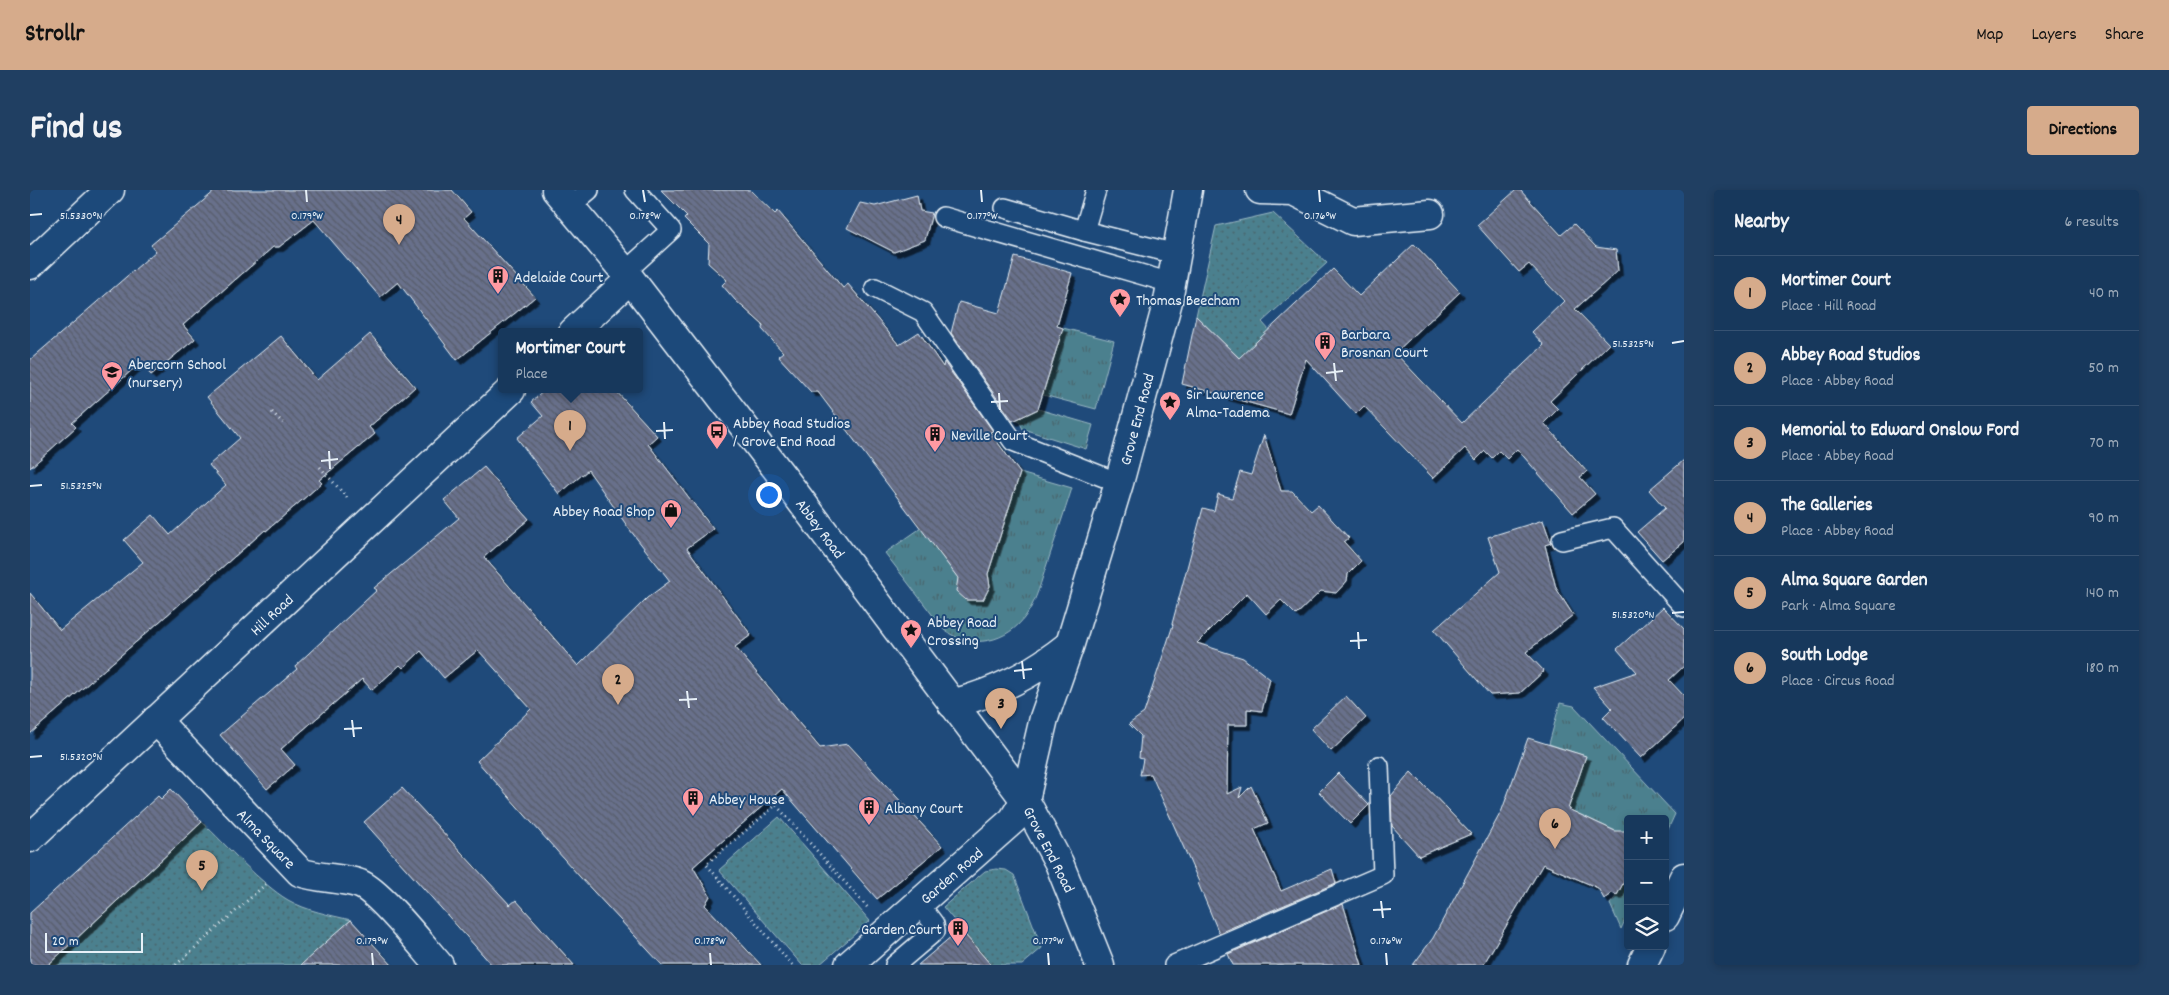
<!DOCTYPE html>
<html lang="en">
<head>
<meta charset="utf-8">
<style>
  :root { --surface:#17385c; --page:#203f62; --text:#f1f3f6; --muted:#9eacbb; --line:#365272; --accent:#d6ab8b }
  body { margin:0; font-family:Dekko,sans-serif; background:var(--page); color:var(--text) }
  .controls { position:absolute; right:15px; bottom:15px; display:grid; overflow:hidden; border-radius:5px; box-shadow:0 2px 8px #0003 }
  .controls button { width:45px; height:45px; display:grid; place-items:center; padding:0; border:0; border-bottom:1px solid var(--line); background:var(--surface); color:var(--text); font:25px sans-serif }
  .scale { position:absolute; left:15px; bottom:12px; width:98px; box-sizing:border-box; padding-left:5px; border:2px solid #e8f1f8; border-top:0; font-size:14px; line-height:18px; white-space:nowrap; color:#e8f1f8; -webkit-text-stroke:4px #1f4a7a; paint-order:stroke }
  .you { position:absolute; left:738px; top:304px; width:18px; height:18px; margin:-12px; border:4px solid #fff; border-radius:50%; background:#1a73e8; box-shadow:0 0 0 8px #1a73e833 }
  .badge { display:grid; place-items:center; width:32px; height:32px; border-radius:50%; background:var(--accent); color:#111; font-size:16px; font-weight:700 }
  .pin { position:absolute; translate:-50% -41px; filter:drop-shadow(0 1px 2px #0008) }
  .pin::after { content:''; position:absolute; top:26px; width:18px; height:15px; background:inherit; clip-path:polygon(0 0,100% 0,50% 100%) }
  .popup { position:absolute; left:468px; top:138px; width:145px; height:65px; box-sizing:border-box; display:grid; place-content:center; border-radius:5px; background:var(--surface); filter:drop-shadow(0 1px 4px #0005); font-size:16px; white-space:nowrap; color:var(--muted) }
  .popup b { font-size:19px; color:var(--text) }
  .popup::after { content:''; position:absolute; left:50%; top:100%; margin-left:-10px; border:10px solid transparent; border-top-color:var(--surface) }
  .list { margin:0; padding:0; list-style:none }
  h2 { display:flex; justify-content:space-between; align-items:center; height:65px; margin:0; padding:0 20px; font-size:21px }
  h2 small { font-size:16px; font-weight:400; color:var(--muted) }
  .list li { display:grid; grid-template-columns:32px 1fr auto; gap:15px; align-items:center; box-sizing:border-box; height:75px; padding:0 20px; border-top:1px solid var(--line) }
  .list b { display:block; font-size:19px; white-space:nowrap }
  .list p { margin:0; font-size:16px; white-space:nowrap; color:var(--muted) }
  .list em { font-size:16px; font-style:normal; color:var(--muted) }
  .icon { flex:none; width:28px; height:28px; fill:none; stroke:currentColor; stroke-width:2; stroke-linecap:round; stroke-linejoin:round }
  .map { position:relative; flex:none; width:1654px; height:775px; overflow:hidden; border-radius:5px }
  header { display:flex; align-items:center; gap:30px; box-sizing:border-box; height:70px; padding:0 25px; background:var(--accent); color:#111 }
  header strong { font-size:24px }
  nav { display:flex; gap:28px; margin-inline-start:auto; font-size:18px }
  .intro { display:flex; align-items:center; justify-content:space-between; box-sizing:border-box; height:120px; padding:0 30px }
  h1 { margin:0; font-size:35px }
  .button { padding:12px 22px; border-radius:5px; background:var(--accent); color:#111; font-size:18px; font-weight:700 }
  main { display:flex; gap:30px; padding:0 30px }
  aside { flex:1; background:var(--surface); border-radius:5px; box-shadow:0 2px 8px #0003 }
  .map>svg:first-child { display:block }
</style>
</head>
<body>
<header>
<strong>Strollr</strong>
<nav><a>Map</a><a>Layers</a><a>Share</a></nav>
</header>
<div class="intro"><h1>Find us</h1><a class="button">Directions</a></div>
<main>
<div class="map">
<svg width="1654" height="775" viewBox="0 0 1654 775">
  <defs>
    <pattern id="grass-tufts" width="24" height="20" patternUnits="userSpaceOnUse" patternTransform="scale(1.25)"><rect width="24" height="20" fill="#4c808e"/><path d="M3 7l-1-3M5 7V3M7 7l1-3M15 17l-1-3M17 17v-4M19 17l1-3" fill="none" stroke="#49676f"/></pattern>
    <pattern id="park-dots" width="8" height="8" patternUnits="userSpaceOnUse" patternTransform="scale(1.25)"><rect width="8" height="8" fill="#4c808e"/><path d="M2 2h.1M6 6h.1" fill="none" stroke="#49676f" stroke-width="1.8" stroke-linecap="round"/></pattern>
    <pattern id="building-back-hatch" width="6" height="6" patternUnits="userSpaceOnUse" patternTransform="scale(1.25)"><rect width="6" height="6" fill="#68708b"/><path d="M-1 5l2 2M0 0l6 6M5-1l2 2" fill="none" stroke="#575c6a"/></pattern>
    <filter id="shadow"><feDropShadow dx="4.5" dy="4.5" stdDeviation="0" flood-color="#0009"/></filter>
  </defs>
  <rect width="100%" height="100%" fill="#1f4a7a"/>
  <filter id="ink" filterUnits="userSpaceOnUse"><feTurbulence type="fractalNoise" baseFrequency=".02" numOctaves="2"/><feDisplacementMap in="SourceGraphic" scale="10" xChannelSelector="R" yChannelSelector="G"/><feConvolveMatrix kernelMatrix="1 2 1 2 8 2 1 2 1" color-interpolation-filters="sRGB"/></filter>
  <g filter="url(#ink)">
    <!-- grass -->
    <g fill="url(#grass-tufts)" stroke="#9ab8c3">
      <path d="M1033 138 1084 151 1066 219 1013 205Z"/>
      <path d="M1008 219 1063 235 1056 259 993 239 988 229Z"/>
      <path d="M990 283 1042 298C1034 324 1025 349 1017 374 1011 391 1007 409 997 424 978 453 941 460 914 440L855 363 891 338 928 388 927 401 952 410 960 396 958 384Z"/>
      <path d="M1530 513 1544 516 1645 624 1635 646V629H1598V641L1592 644 1538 619 1555 566 1519 554Z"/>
      <path d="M1598 684V724L1591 739 1580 714 1587 705Z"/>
    </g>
    <!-- park -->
    <g fill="url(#park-dots)" stroke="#9ab8c3">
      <path d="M1243 23 1297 73 1232 132 1271 176 1241 198 1166 126 1186 36Z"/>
      <path d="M749 627 840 731 789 775H772L689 680Z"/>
      <path d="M172 632C196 655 231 694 258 710 277 721 300 725 321 730L271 775H17Z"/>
      <path d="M966 679 976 680 984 685 1012 758 992 775H961L913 717 955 681Z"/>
    </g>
    <!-- building -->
    <g fill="url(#building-back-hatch)" stroke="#e8f1f8" filter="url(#shadow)">
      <path d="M186 0H422L441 22 434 28 505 107 427 170 368 92 350 107 284 30 249 57H243L153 135 165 149 121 185 110 173 42 233 46 237 0 278V170L126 61 121 55Z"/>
      <path d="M631 0H720L745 24 748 21 813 98 818 94 869 155 889 142 913 177 914 172 963 241 960 242 990 283 958 384 960 396 953 410H936L926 401 928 388 788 202H781L748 166 753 162 732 139 733 135 705 110 692 95 697 90 678 73 679 54 654 29 657 26Z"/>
      <path d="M1486 0H1490L1531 45 1544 34 1566 57 1586 60 1588 81 1545 119 1579 154 1520 211 1528 219 1514 233 1557 282 1550 287 1565 304 1543 323 1487 259 1477 269 1469 261 1462 268 1455 261 1446 270 1435 258 1403 288 1334 216 1326 224 1276 169 1259 224 1152 194 1166 126 1209 168 1303 79 1329 106 1384 54 1430 102 1365 163 1432 233 1514 155 1502 142 1534 111 1499 74 1489 82 1447 35Z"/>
      <path d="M887 5 890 21 902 23 895 50 864 62 817 38 830 13 845 16Z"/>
      <path d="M985 67 1042 83 1027 136 1033 138 1008 219 983 231 921 143 929 112 969 123Z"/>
      <path d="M340 144 385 197 339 237 345 244 289 290 292 293 236 341 235 340 0 544V403L30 440 113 372 94 350 123 325 140 345 196 295 179 275 210 248 177 207 251 146 287 190Z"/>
      <path d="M515 200H585L627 246 618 254 683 339 657 358 721 445 705 457 790 558 818 554 912 656 847 709 752 599 663 677 680 706 675 715 731 775H632L550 687 447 571 501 519 448 460 414 488 391 461 373 478 370 475 342 500 332 489 251 559 265 575 237 599 190 545 267 479 265 476 347 400 344 398 429 328 414 310 454 277 499 329 454 367 548 476 617 408 640 391 600 340 558 280 529 304 487 248 513 226 501 212Z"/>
      <path d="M1234 245 1251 301H1262L1281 321 1288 315 1319 348 1314 352 1331 371 1318 384 1317 391 1306 403 1291 401 1266 425 1251 410 1236 424 1217 403 1167 453 1213 468 1240 489 1232 521 1217 519V535H1198L1197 604 1212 597 1209 608 1221 596 1238 633 1224 639 1251 701 1302 679 1306 693 1189 743 1168 693 1169 692 1121 584 1110 585 1113 569 1109 568 1111 546 1099 534 1114 523 1143 435 1142 434 1173 318 1184 321 1188 304 1202 308 1210 282 1221 285Z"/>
      <path d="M1654 270V352L1632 370 1607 342 1635 318 1619 300Z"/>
      <path d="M1513 330 1521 353 1515 355 1526 398 1543 425 1496 462 1514 481 1490 503 1460 505 1404 440 1470 382 1458 347Z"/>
      <path d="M1633 417 1654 439V476L1639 490 1654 506V529L1611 568 1573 527 1582 518 1563 497 1607 482 1587 459Z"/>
      <path d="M1316 506 1336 528 1301 561 1281 539Z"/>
      <path d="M1498 548 1556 566 1538 619 1585 641H1598V684L1587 705 1582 703 1574 709 1568 698 1513 674 1453 775H1383L1403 748 1472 620Z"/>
      <path d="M1381 582 1393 594 1441 644 1389 666 1362 636 1361 606Z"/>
      <path d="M1308 583 1339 615 1320 634 1289 602Z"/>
      <path d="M372 598 480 715 486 710 544 775H462L334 632Z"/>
      <path d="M141 599 172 632 18 775H0V723L128 606 131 609Z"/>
      <path d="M1313 714 1332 775H1203L1198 764Z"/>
      <path d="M321 730 362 775H271L296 752Z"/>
      <path d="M930 739 961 775H888Z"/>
    </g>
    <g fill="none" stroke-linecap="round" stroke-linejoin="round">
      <!-- service casing -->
      <g stroke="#e8f1f8" stroke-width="22">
        <g id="service">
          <path d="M540 16 559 0"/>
          <path d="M975 18 1054 41 1146 64"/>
          <path d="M913 27 1141 93"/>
          <path d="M1054 41 1066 0"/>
          <path d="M595 82 641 40 605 0"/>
          <path d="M845 98 893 122 983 251 1089 293"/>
          <path d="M1532 350 1583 338 1654 417"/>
          <path d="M865 775 905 741 904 734 889 714"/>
          <path d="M1144 775 1353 685 1349 576"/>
        </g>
      </g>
      <!-- minor casing -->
      <g stroke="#e8f1f8" stroke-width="31">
        <g id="minor">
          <path d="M1230 0 1263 1 1323 31 1400 24"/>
          <path d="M543 142 600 89"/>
          <path d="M126 530 270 682C289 689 311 687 330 694 350 702 393 757 409 775"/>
          <path d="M0 648 481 200"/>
          <path d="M819 775 983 630 995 610"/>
        </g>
      </g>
      <!-- tertiary casing -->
      <g stroke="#e8f1f8" stroke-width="31">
        <g id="tertiary">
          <path d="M0 75 80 0"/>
          <path d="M922 514C967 502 1003 484 1039 455"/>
          <path d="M995 610 1014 528 1040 454 1089 293 1138 111 1158 0"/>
          <path d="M1635 726 1654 687"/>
          <path d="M1612 775 1621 756"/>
        </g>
      </g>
      <!-- secondary casing -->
      <g stroke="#e8f1f8" stroke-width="31">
        <path id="secondary" d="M526 0 595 82 759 295 995 610 1029 673 1070 775"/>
      </g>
      <!-- path -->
      <g stroke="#e8f1f8" stroke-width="3" stroke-dasharray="1 4" stroke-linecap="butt">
        <path d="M242 222 253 233"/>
        <path d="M290 277 319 310"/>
        <path d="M146 775 238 692"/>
        <path d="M762 775 676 674 746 615 838 718"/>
      </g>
      <!-- service -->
      <use href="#service" stroke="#1f4a7a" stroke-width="19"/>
      <!-- minor -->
      <use href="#minor" stroke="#1f4a7a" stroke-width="28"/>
      <!-- tertiary -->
      <use href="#tertiary" stroke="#1f4a7a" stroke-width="28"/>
      <!-- secondary -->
      <use href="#secondary" stroke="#1f4a7a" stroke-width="28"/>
    </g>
  </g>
  <!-- ticks -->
  <path fill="none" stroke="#e8f1f8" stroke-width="2" d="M276 0 277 12M613 0 615 12M951 0 952 12M1289 0 1290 12M0 25 12 24M1642 153 1654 151M1304 173 1306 191M1296 183 1313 181M969 203 970 220M961 212 978 211M634 232 635 249M626 241 643 240M299 261 300 279M291 271 308 269M0 296 12 295M1642 423 1654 422M1328 442 1329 459M1320 451 1337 450M992 471 994 489M984 481 1002 479M657 501 659 518M649 510 667 509M322 530 324 547M314 539 332 538M0 567 12 566M1351 711 1353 728M1343 720 1361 719M342 763 343 775M680 763 681 775M1018 763 1019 775M1356 763 1357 775"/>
  <!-- icons -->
  <defs>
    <g id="building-pin" transform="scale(1.125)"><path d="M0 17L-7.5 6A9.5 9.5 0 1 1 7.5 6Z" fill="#ff9aa2" stroke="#1f4a7a"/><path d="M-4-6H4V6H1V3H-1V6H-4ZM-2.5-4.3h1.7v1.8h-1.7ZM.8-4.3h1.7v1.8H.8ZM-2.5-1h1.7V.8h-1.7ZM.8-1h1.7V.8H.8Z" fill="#111"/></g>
    <g id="sight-pin" transform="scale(1.125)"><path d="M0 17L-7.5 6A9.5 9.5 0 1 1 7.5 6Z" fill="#ff9aa2" stroke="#1f4a7a"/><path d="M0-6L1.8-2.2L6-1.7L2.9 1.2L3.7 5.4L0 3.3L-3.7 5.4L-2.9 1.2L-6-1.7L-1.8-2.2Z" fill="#111"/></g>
    <g id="school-pin" transform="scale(1.125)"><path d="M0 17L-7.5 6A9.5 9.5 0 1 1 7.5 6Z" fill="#ff9aa2" stroke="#1f4a7a"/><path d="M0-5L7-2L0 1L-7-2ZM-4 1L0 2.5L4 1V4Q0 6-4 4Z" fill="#111"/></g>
    <g id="bus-pin" transform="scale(1.125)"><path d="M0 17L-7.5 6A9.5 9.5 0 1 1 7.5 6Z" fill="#ff9aa2" stroke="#1f4a7a"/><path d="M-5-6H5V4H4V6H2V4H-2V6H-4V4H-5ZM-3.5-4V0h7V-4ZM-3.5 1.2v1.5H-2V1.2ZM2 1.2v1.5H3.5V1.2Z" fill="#111"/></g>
    <g id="shop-pin" transform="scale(1.125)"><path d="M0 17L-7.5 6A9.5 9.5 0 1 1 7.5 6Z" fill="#ff9aa2" stroke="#1f4a7a"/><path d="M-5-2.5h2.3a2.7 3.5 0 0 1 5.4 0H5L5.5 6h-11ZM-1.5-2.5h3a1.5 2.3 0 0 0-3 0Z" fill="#111"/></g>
  </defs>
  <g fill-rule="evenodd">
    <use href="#building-pin" x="468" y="86"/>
    <use href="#sight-pin" x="1090" y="109"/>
    <use href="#building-pin" x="1295" y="152"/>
    <use href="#school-pin" x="82" y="182"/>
    <use href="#sight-pin" x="1140" y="212"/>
    <use href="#bus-pin" x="687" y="241"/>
    <use href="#building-pin" x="905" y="244"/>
    <use href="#shop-pin" x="641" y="320"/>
    <use href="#sight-pin" x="881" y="440"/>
    <use href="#building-pin" x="663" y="608"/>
    <use href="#building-pin" x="839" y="617"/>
    <use href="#building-pin" x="928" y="738"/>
  </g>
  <g text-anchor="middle" stroke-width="4" stroke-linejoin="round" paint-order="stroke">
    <!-- poi labels -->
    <g font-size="16" fill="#e8f1f8" stroke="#1f4a7a" text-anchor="start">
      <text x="484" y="92">Adelaide Court</text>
      <text x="1106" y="115">Thomas Beecham</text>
      <text x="1311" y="149">Barbara<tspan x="1311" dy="18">Brosnan Court</tspan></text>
      <text x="98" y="179">Abercorn School<tspan x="98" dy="18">(nursery)</tspan></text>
      <text x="1156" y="209">Sir Lawrence<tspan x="1156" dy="18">Alma-Tadema</tspan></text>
      <text x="703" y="238">Abbey Road Studios<tspan x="703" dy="18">/ Grove End Road</tspan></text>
      <text x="921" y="250">Neville Court</text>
      <text x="625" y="326" text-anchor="end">Abbey Road Shop</text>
      <text x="897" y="437">Abbey Road<tspan x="897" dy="18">Crossing</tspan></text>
      <text x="679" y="614">Abbey House</text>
      <text x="855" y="623">Albany Court</text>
      <text x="912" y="744" text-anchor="end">Garden Court</text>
    </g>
    <!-- street labels -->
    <g font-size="16" fill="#e8f1f8" stroke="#1f4a7a">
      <text transform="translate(1106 229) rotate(-75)" y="6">Grove End Road</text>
      <text transform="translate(791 338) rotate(53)" y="6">Abbey Road</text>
      <text transform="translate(241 424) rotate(-43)" y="6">Hill Road</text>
      <text transform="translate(237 648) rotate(46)" y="6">Alma Square</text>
      <text transform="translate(1020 659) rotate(63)" y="6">Grove End Road</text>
      <text transform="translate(921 685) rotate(-41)" y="6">Garden Road</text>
    </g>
  </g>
  <g font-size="12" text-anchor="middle" fill="#e8f1f8" stroke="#1f4a7a" stroke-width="4" stroke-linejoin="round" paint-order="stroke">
    <text x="51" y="29">51.5330°N</text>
    <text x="277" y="29">0.179°W</text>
    <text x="615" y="29">0.178°W</text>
    <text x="952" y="29">0.177°W</text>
    <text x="1290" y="29">0.176°W</text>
    <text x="1603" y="157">51.5325°N</text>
    <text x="51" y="299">51.5325°N</text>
    <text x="1603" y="428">51.5320°N</text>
    <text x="51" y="570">51.5320°N</text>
    <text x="342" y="754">0.179°W</text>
    <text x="680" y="754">0.178°W</text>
    <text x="1018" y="754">0.177°W</text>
    <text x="1356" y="754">0.176°W</text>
  </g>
</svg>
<div class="controls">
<button>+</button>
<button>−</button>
<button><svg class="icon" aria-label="layers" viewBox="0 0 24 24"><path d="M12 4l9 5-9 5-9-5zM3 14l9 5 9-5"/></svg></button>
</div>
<div class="scale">20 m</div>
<div class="you"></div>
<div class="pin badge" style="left:540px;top:261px">1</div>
<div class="popup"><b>Mortimer Court</b>Place</div>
<div class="pin badge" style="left:588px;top:515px">2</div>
<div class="pin badge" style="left:971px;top:539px">3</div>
<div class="pin badge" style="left:369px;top:55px">4</div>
<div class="pin badge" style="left:172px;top:701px">5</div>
<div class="pin badge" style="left:1525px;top:659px">6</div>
</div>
<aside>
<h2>Nearby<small>6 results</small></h2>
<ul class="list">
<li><span class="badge">1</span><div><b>Mortimer Court</b><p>Place · Hill Road</p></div><em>40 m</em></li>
<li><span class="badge">2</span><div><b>Abbey Road Studios</b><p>Place · Abbey Road</p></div><em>50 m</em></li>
<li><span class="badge">3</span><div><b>Memorial to Edward Onslow Ford</b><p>Place · Abbey Road</p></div><em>70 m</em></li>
<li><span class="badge">4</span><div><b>The Galleries</b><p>Place · Abbey Road</p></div><em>90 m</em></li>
<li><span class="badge">5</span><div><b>Alma Square Garden</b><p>Park · Alma Square</p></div><em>140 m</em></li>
<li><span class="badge">6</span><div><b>South Lodge</b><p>Place · Circus Road</p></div><em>180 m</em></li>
</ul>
</aside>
</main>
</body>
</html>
